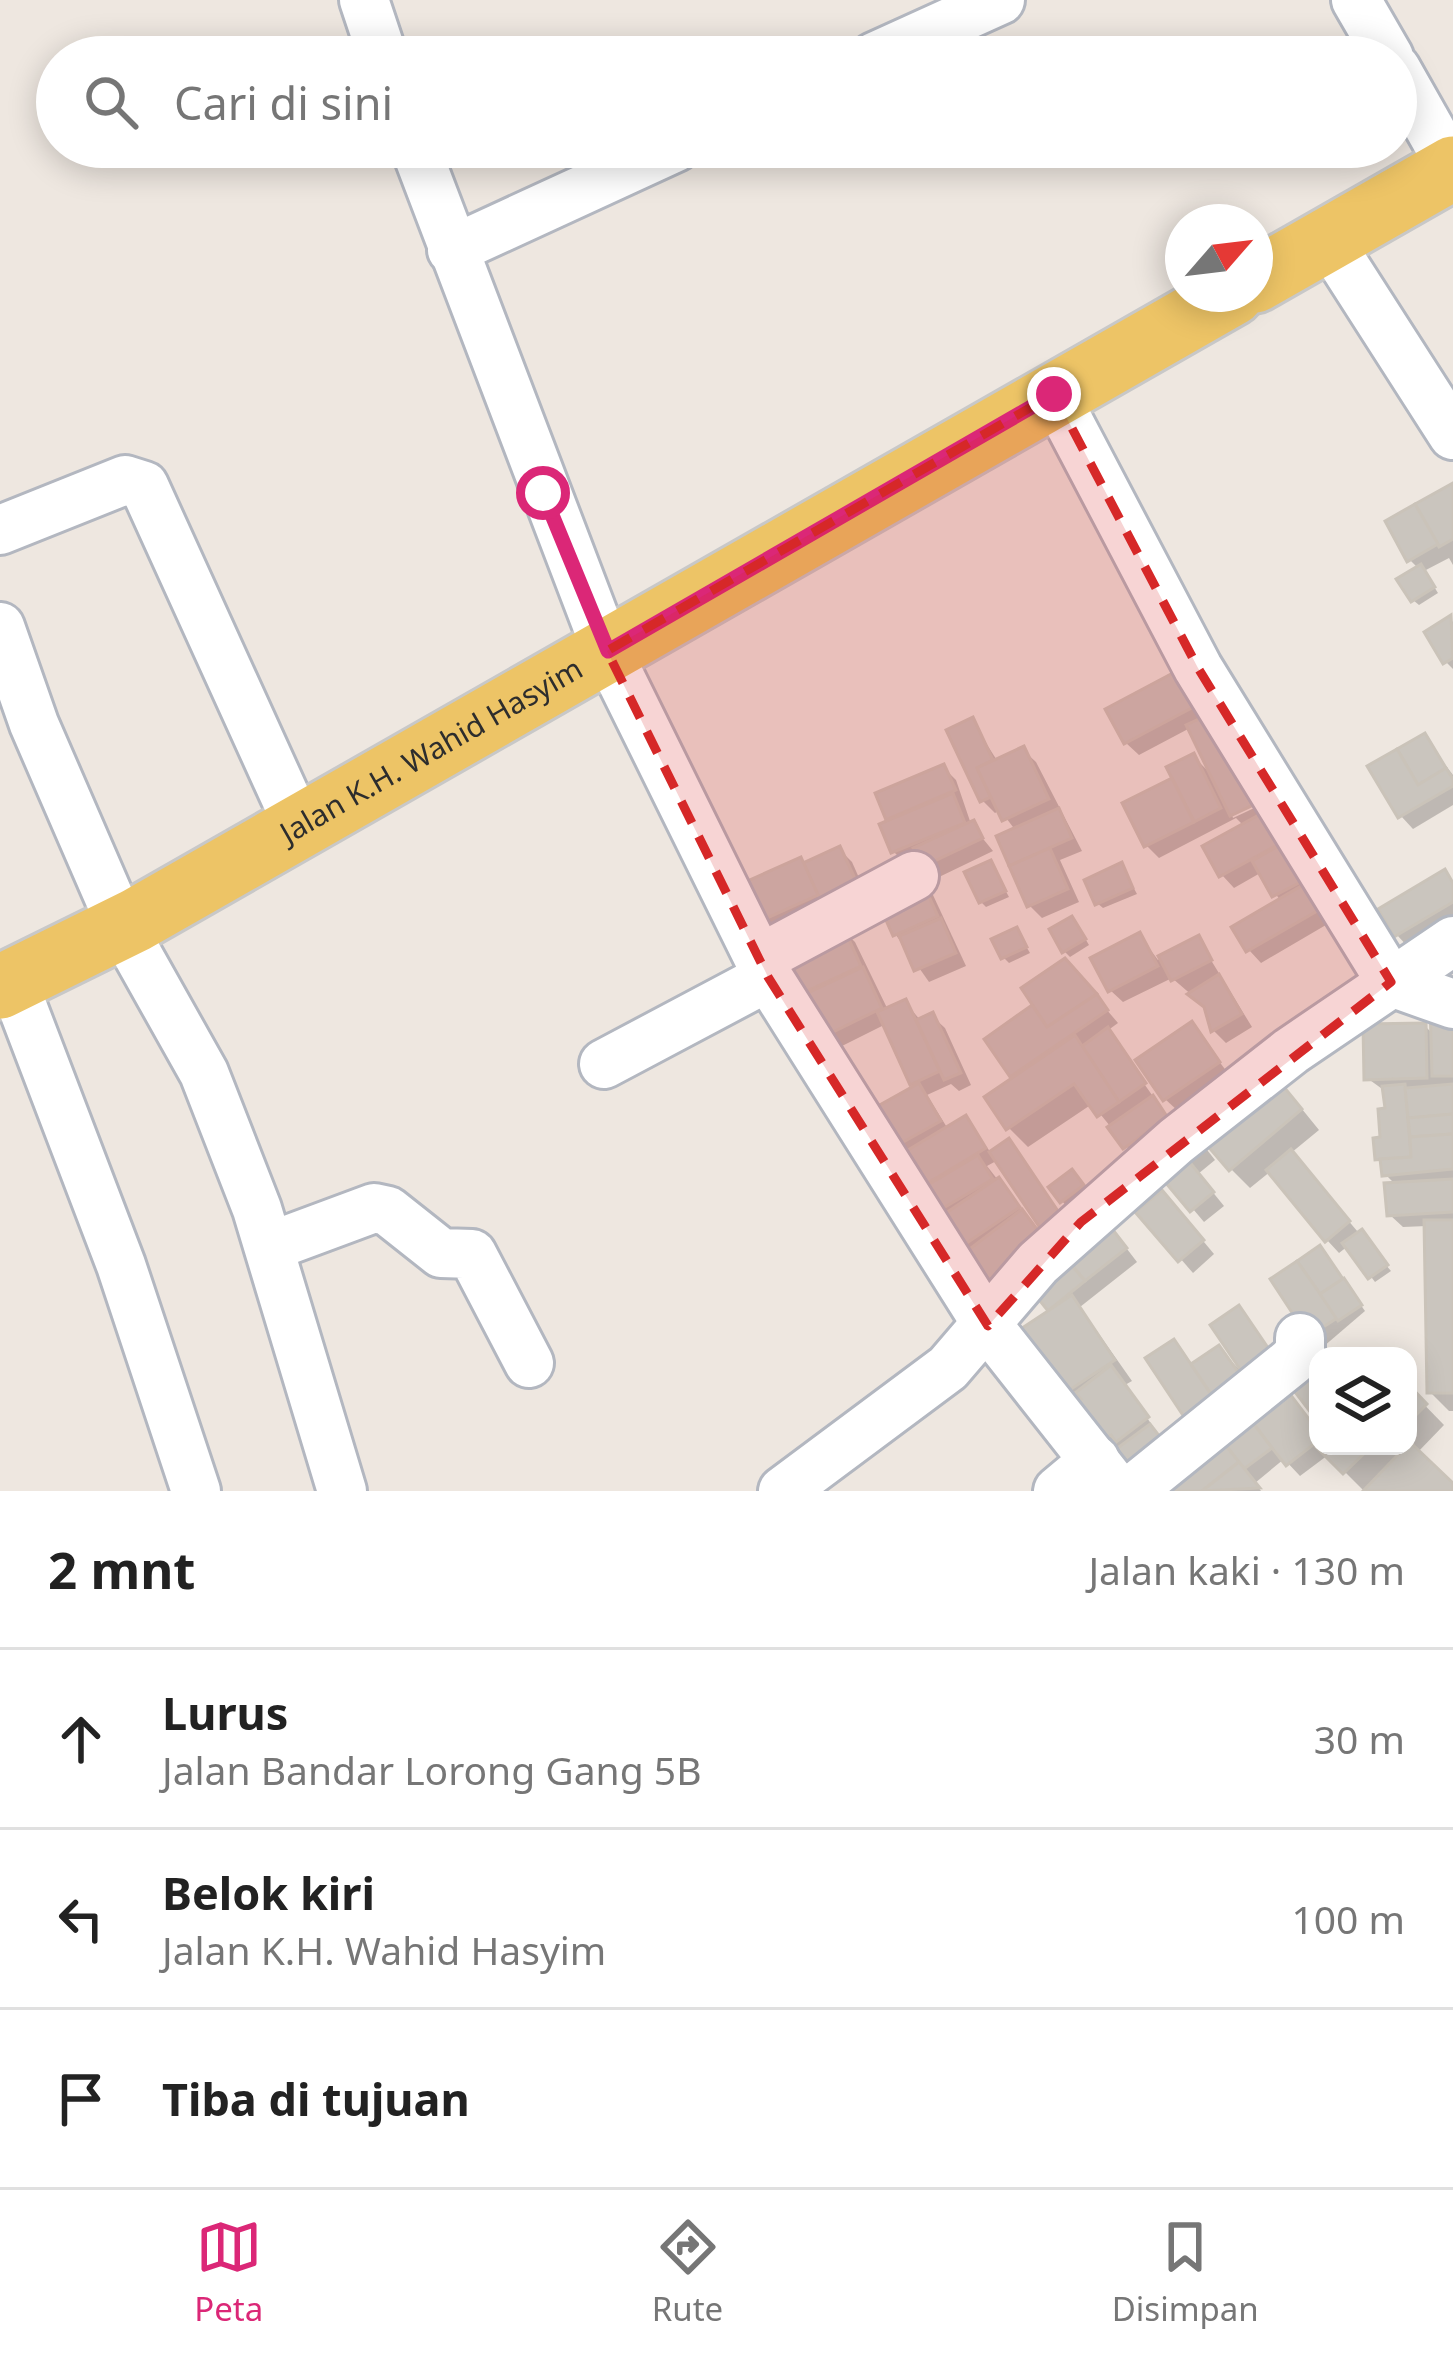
<!DOCTYPE html>
<html lang="id">
<head>
<meta charset="utf-8">
<style>
  :root { --surface:#fff; --page:#f6f6f6; --text:#222; --muted:#767676; --line:#e0e0e0; --accent:#db2777 }
  body { margin:0; font-family:"Noto Sans",sans-serif; background:var(--page); color:var(--text) }
  .controls { position:absolute; right:36px; bottom:36px; display:grid; overflow:hidden; border-radius:24px; box-shadow:0 6px 30px #0003 }
  .controls button { width:108px; height:108px; display:grid; place-items:center; padding:0; border:0; border-bottom:3px solid var(--line); background:var(--surface); color:var(--text); font:60px sans-serif }
  .compass { position:absolute; left:1165px; top:204px; width:108px; height:108px; border-radius:50%; background:var(--surface); box-shadow:0 6px 30px #0003; rotate:62deg }
  .stop { position:absolute; width:36px; height:36px; margin:-27px; border:9px solid #db2777; border-radius:50%; background:#fff }
  .stop.end { background:#db2777; border-color:#fff; box-shadow:0 3px 12px #0008 }
  .list { margin:0; padding:0; list-style:none }
  h2 { display:flex; justify-content:space-between; align-items:center; height:156px; margin:0; padding:0 48px; font-size:51px }
  h2 small { font-size:39px; font-weight:400; color:var(--muted) }
  .list li { display:grid; grid-template-columns:78px 1fr auto; gap:36px; align-items:center; box-sizing:border-box; height:180px; padding:0 48px; border-top:3px solid var(--line) }
  .list b { display:block; font-size:45px; white-space:nowrap }
  .list p { margin:0; font-size:39px; white-space:nowrap; color:var(--muted) }
  .list em { font-size:39px; font-style:normal; color:var(--muted) }
  .icon { flex:none; width:66px; height:66px; fill:none; stroke:currentColor; stroke-width:2; stroke-linecap:round; stroke-linejoin:round }
  .map { position:relative; flex:none; width:1453px; height:1491px; overflow:hidden }
  .search { position:absolute; background:var(--surface); box-shadow:0 6px 30px #0003; left:36px; right:36px; top:36px; height:132px; display:flex; align-items:center; gap:30px; box-sizing:border-box; padding:0 42px; border-radius:66px; color:var(--muted); font-size:45px }
  .sheet { height:696px; background:var(--surface) }
  nav { display:flex; justify-content:space-around; align-items:center; box-sizing:border-box; height:168px; border-top:3px solid var(--line); background:var(--surface); font-size:33px; color:var(--muted) }
  nav a { display:grid; justify-items:center; gap:6px }
  nav .on { color:var(--accent) }
  .map>svg:first-child { display:block }
</style>
</head>
<body>
<div class="map">
<svg width="1453" height="1491" viewBox="0 0 1453 1491">
  <rect width="100%" height="100%" fill="#eee7e0"/>
  <!-- shadow -->
  <g fill="#0003">
    <path d="M1453 486V565L1449 558 1424 571 1438 593 1419 605 1413 600 1419 569 1410 560Z"/>
    <path d="M1450 619 1453 622V669L1446 662Z"/>
    <path d="M1188 668 1233 818 1267 802 1343 915 1261 963 1249 950 1281 902 1262 872 1234 888 1222 875 1245 827 1236 818 1159 858 1146 845 1176 779 1194 757 1212 775 1190 728 1139 755 1126 743Z"/>
    <path d="M972 721 998 762 1023 750 1036 762 1082 851 1060 860 1079 902 1042 918 1030 906 1000 838 1016 831 1000 810 995 813 982 800 950 732Z"/>
    <path d="M1424 737 1453 775V805L1413 829 1401 816Z"/>
    <path d="M943 767 956 780 971 824 993 851 937 878 906 864 894 852 890 822 879 794Z"/>
    <path d="M839 849 852 862 868 898 767 936 755 924Z"/>
    <path d="M991 864 1009 897 986 907 981 902Z"/>
    <path d="M1122 866 1137 894 1103 908 1097 903Z"/>
    <path d="M1444 873 1453 882V922L1409 948 1397 935Z"/>
    <path d="M920 883 933 895 966 966 929 982 896 935Z"/>
    <path d="M1077 925 1089 945 1070 957 1064 951Z"/>
    <path d="M842 929 855 942 888 1010 905 1002 921 1021 932 1016 945 1028 971 1085 959 1091 951 1084 927 1095 948 1129 965 1119 992 1154 1008 1142 1021 1155 1072 1231 998 1160 987 1166 1057 1256 1111 1228 1137 1262 1080 1307 1132 1381 1125 1385 1162 1440 1209 1441 1174 1343 1194 1366 1219 1349 1240 1370 1239 1309 1287 1374 1319 1356 1318 1417 1286 1375 1276 1382 1318 1431V1446H1408V1388L1444 1425 1417 1453 1453 1491H1364L1328 1455 1300 1476 1284 1459 1255 1483 1261 1491H1156L1061 1395 1053 1311 1029 1282 968 1255 949 1215 932 1199 901 1143 917 1088 886 1024 834 1050 781 957Z"/>
    <path d="M1017 931 1030 953 1009 963 1003 957Z"/>
    <path d="M1140 936 1158 960 1198 939 1252 1027 1226 1043 1214 1031 1208 1009 1172 978 1123 1002 1110 990Z"/>
    <path d="M1077 975 1118 1023 1107 1031 1178 1132 1137 1159 1092 1104 1028 1147 1009 1128 1016 1079 988 1040Z"/>
    <path d="M1453 1009V1411H1449L1430 1392 1427 1226 1403 1227 1390 1215 1396 1185 1385 1174V1091L1367 1078 1425 1026 1434 1035Z"/>
    <path d="M1192 1025 1230 1076 1178 1111 1165 1099Z"/>
    <path d="M1289 1093 1319 1130 1291 1153 1391 1271 1375 1282 1348 1246 1339 1253 1327 1240 1271 1171 1250 1188 1231 1169Z"/>
    <path d="M1204 1146 1215 1160 1198 1174 1224 1206 1204 1222 1155 1164Z"/>
    <path d="M1077 1178 1087 1192 1067 1207 1062 1201Z"/>
    <path d="M1174 1206 1214 1254 1193 1273 1140 1212Z"/>
    <path d="M1325 1254 1365 1311 1323 1347 1310 1335Z"/>
  </g>
  <!-- building -->
  <g fill="#cac5be" stroke="#cac3b9" stroke-width="3">
    <path d="M1453 483V539L1439 547 1415 504Z"/>
    <path d="M1415 504 1438 544 1407 562 1385 521Z"/>
    <path d="M1421 564 1435 587 1411 602 1396 579Z"/>
    <path d="M1451 615 1453 658 1443 664 1424 632Z"/>
    <path d="M1188 665 1207 700 1124 744 1105 709Z"/>
    <path d="M1212 713 1264 800 1230 816 1186 725Z"/>
    <path d="M973 717 993 760 977 768 991 797 980 802 946 730Z"/>
    <path d="M1425 733 1446 768 1418 785 1397 749Z"/>
    <path d="M1024 746 1049 799 1002 821 977 768Z"/>
    <path d="M1397 749 1418 785 1446 768 1453 779V786L1398 818 1367 766Z"/>
    <path d="M1194 753 1221 808 1194 822 1166 767Z"/>
    <path d="M944 764 956 790 886 820 875 793Z"/>
    <path d="M1172 778 1194 822 1144 847 1122 803Z"/>
    <path d="M953 793 965 823 891 853 879 824Z"/>
    <path d="M1275 806 1292 837 1219 877 1202 846Z"/>
    <path d="M1059 808 1072 838 1009 866 996 836Z"/>
    <path d="M974 820 983 838 922 867 913 848Z"/>
    <path d="M1280 845 1301 882 1272 897 1252 861Z"/>
    <path d="M840 846 858 885 821 902 803 863Z"/>
    <path d="M1050 848 1068 889 1027 907 1009 866Z"/>
    <path d="M801 857 818 895 752 925 734 887Z"/>
    <path d="M991 860 1006 891 979 903 964 872Z"/>
    <path d="M1122 862 1133 888 1095 905 1084 880Z"/>
    <path d="M1445 869 1453 883V902L1394 937 1378 909Z"/>
    <path d="M1318 876 1333 902 1246 952 1231 927Z"/>
    <path d="M921 879 938 916 893 936 877 900Z"/>
    <path d="M1072 916 1086 939 1062 953 1049 929Z"/>
    <path d="M941 918 956 953 914 971 899 936Z"/>
    <path d="M843 926 861 966 796 996 777 955Z"/>
    <path d="M1017 927 1027 947 1001 959 991 939Z"/>
    <path d="M1140 932 1158 966 1108 992 1090 958Z"/>
    <path d="M1199 935 1212 960 1171 981 1158 956Z"/>
    <path d="M1065 958 1097 994 1047 1027 1021 988Z"/>
    <path d="M863 967 882 1008 819 1039 799 997Z"/>
    <path d="M1219 974 1242 1014 1211 1032 1204 1007 1187 994Z"/>
    <path d="M1097 994 1108 1010 1010 1077 984 1039 1032 1005 1047 1027Z"/>
    <path d="M906 999 940 1071 910 1085 877 1012Z"/>
    <path d="M1430 1003 1453 1006V1076H1432Z"/>
    <path d="M933 1012 961 1073 944 1080 916 1020Z"/>
    <path d="M1192 1021 1220 1062 1163 1101 1135 1060Z"/>
    <path d="M1426 1023 1427 1078 1364 1080 1363 1024Z"/>
    <path d="M1108 1027 1146 1083 1119 1102 1082 1046Z"/>
    <path d="M1075 1035 1119 1102 1097 1117 1074 1084 1006 1130 984 1097Z"/>
    <path d="M1270 1070 1302 1109 1229 1171 1194 1130Z"/>
    <path d="M919 1083 941 1121 898 1145 876 1107Z"/>
    <path d="M1405 1084 1411 1157 1375 1160 1373 1138 1380 1137 1378 1109 1385 1108 1382 1086Z"/>
    <path d="M1453 1084V1114L1408 1118 1405 1088Z"/>
    <path d="M1153 1095 1168 1118 1123 1149 1107 1127Z"/>
    <path d="M1453 1114V1134L1410 1137 1408 1118Z"/>
    <path d="M966 1115 986 1148 918 1189 898 1156Z"/>
    <path d="M1453 1134V1169L1382 1176 1380 1159 1411 1157 1410 1137Z"/>
    <path d="M1009 1138 1062 1217 1042 1231 989 1152Z"/>
    <path d="M1291 1149 1350 1221 1325 1242 1266 1170Z"/>
    <path d="M978 1155 993 1179 940 1210 926 1186Z"/>
    <path d="M1188 1160 1214 1192 1190 1212 1150 1164Z"/>
    <path d="M1072 1169 1084 1185 1060 1203 1048 1187Z"/>
    <path d="M999 1177 1020 1207 961 1247 940 1217Z"/>
    <path d="M1453 1179V1212L1387 1216 1384 1183Z"/>
    <path d="M1162 1190 1204 1240 1178 1262 1135 1212Z"/>
    <path d="M1022 1209 1045 1240 987 1285 963 1254Z"/>
    <path d="M1099 1212 1127 1248 1085 1281 1058 1249Z"/>
    <path d="M1424 1220H1453V1393H1427Z"/>
    <path d="M1362 1229 1388 1265 1368 1279 1342 1243Z"/>
    <path d="M1320 1245 1343 1279 1320 1294 1297 1261Z"/>
    <path d="M1058 1249 1085 1281 1048 1311 1025 1282Z"/>
    <path d="M1297 1261 1337 1318 1308 1337 1270 1279Z"/>
    <path d="M1344 1278 1362 1305 1338 1321 1320 1294Z"/>
    <path d="M1072 1295 1115 1360 1059 1397 1016 1332Z"/>
    <path d="M1239 1305 1277 1361 1248 1381 1210 1325Z"/>
    <path d="M1174 1339 1221 1409 1192 1429 1145 1358Z"/>
    <path d="M1219 1345 1250 1389 1221 1409 1191 1364Z"/>
    <path d="M1312 1345 1323 1356H1318V1422L1282 1375Z"/>
    <path d="M1111 1365 1149 1417 1116 1442 1111 1435 1100 1443 1072 1406 1081 1399 1075 1393Z"/>
    <path d="M1280 1381 1318 1431V1441L1286 1466 1243 1410Z"/>
    <path d="M1408 1384 1427 1404 1408 1423Z"/>
    <path d="M1243 1410 1272 1448 1244 1469 1215 1432Z"/>
    <path d="M1150 1424 1173 1454 1131 1485 1108 1455Z"/>
    <path d="M1215 1432 1239 1462 1202 1491H1154Z"/>
    <path d="M1410 1442 1453 1483V1491H1363Z"/>
    <path d="M1318 1445V1446H1372L1343 1474 1316 1447Z"/>
    <path d="M1239 1462 1260 1488 1202 1491Z"/>
  </g>
  <g fill="none" stroke-linecap="round" stroke-linejoin="round">
    <!-- minor casing -->
    <g stroke="#b3b7c0" stroke-width="54">
      <g id="minor">
        <path d="M364 0 383 57"/>
        <path d="M1356 0 1389 57"/>
        <path d="M874 57 1000 0"/>
        <path d="M1396 69 1452 168"/>
        <path d="M415 147 607 651 768 977 988 1326 1118 1491"/>
        <path d="M1328 240 1453 435"/>
        <path d="M452 250 676 147"/>
        <path d="M1054 394 1198 668 1391 982 1453 1004"/>
        <path d="M0 530 125 480 144 486 299 827"/>
        <path d="M0 627 34 724 122 927 204 1073 257 1209 342 1491"/>
        <path d="M759 959 914 876"/>
        <path d="M13 982 121 1265 196 1491"/>
        <path d="M604 1064 768 977"/>
        <path d="M269 1247 374 1208 388 1211 441 1253 472 1254 529 1363"/>
        <path d="M783 1491 948 1368 1038 1263 1176 1141 1291 1051 1453 941"/>
        <path d="M1058 1491 1095 1460"/>
        <path d="M1131 1491 1292 1361 1300 1351V1338"/>
      </g>
    </g>
    <!-- major casing -->
    <g stroke="#c8c8c8" stroke-width="69">
      <g id="major">
        <path d="M1255 281 1453 168"/>
        <path id="s1" d="M0 987 136 920 1232 294"/>
      </g>
    </g>
    <!-- minor -->
    <use href="#minor" stroke="#fff" stroke-width="48"/>
    <!-- major -->
    <use href="#major" stroke="#edc466" stroke-width="63"/>
  </g>
  <g fill="none" stroke-linecap="round" stroke-linejoin="round">
    <!-- route -->
    <path stroke="#db2777" stroke-width="15" d="M543 493 608 651 1054 394"/>
  </g>
  <!-- marked area -->
  <path fill="#d62828" fill-opacity="0.2" stroke="#d62828" stroke-width="9" stroke-dasharray="24 15" stroke-linejoin="round" d="M1054 394 1198 668 1391 982 1081 1222 988 1326 768 977 607 651Z"/>
  <g text-anchor="middle" stroke-width="9" stroke-linejoin="round" paint-order="stroke">
    <!-- street labels -->
    <g font-size="30" fill="#2d2d2d" stroke="#fff">
      <text dy="10" stroke="none"><textPath href="#s1" startOffset="492">Jalan K.H. Wahid Hasyim</textPath></text>
    </g>
  </g>
</svg>
<div class="controls">
<button><svg class="icon" aria-label="layers" viewBox="0 0 24 24"><path d="M12 4l9 5-9 5-9-5zM3 14l9 5 9-5"/></svg></button>
</div>
<svg class="compass" viewBox="-18 -18 36 36"><path d="M0-13l5 13h-10z" fill="#e53935"/><path d="M0 13l5-13h-10z" fill="#767676"/></svg>
<div class="stop" style="left:543px;top:493px"></div>
<div class="stop end" style="left:1054px;top:394px"></div>
<div class="search"><svg class="icon" aria-label="search" viewBox="0 0 24 24"><circle cx="10" cy="10" r="6"/><path d="M15 15l6 6"/></svg>Cari di sini</div>
</div>
<section class="sheet">
<h2>2 mnt<small>Jalan kaki · 130 m</small></h2>
<ul class="list">
<li><svg class="icon" aria-label="ahead" viewBox="0 0 24 24"><path d="M12 20V5M6 11l6-6 6 6"/></svg><div><b>Lurus</b><p>Jalan Bandar Lorong Gang 5B</p></div><em>30 m</em></li>
<li><svg class="icon" aria-label="left" viewBox="0 0 24 24"><path d="M17 20v-9H6M10 6l-5 5 5 5"/></svg><div><b>Belok kiri</b><p>Jalan K.H. Wahid Hasyim</p></div><em>100 m</em></li>
<li><svg class="icon" aria-label="arrive" viewBox="0 0 24 24"><path d="M6 21V4h12l-3 4 3 4H6"/></svg><div><b>Tiba di tujuan</b></div></li>
</ul>
</section>
<nav>
<a class="on"><svg class="icon" aria-label="map" viewBox="0 0 24 24"><path d="M3 6l6-2 6 2 6-2v14l-6 2-6-2-6 2zM9 4v14M15 6v14"/></svg>Peta</a>
<a><svg class="icon" aria-label="directions" viewBox="0 0 24 24"><path d="M12 3l9 9-9 9-9-9zM9 14v-3h6M13 9l2 2-2 2"/></svg>Rute</a>
<a><svg class="icon" aria-label="saved" viewBox="0 0 24 24"><path d="M7 4h10v16l-5-4-5 4z"/></svg>Disimpan</a>
</nav>
</body>
</html>
